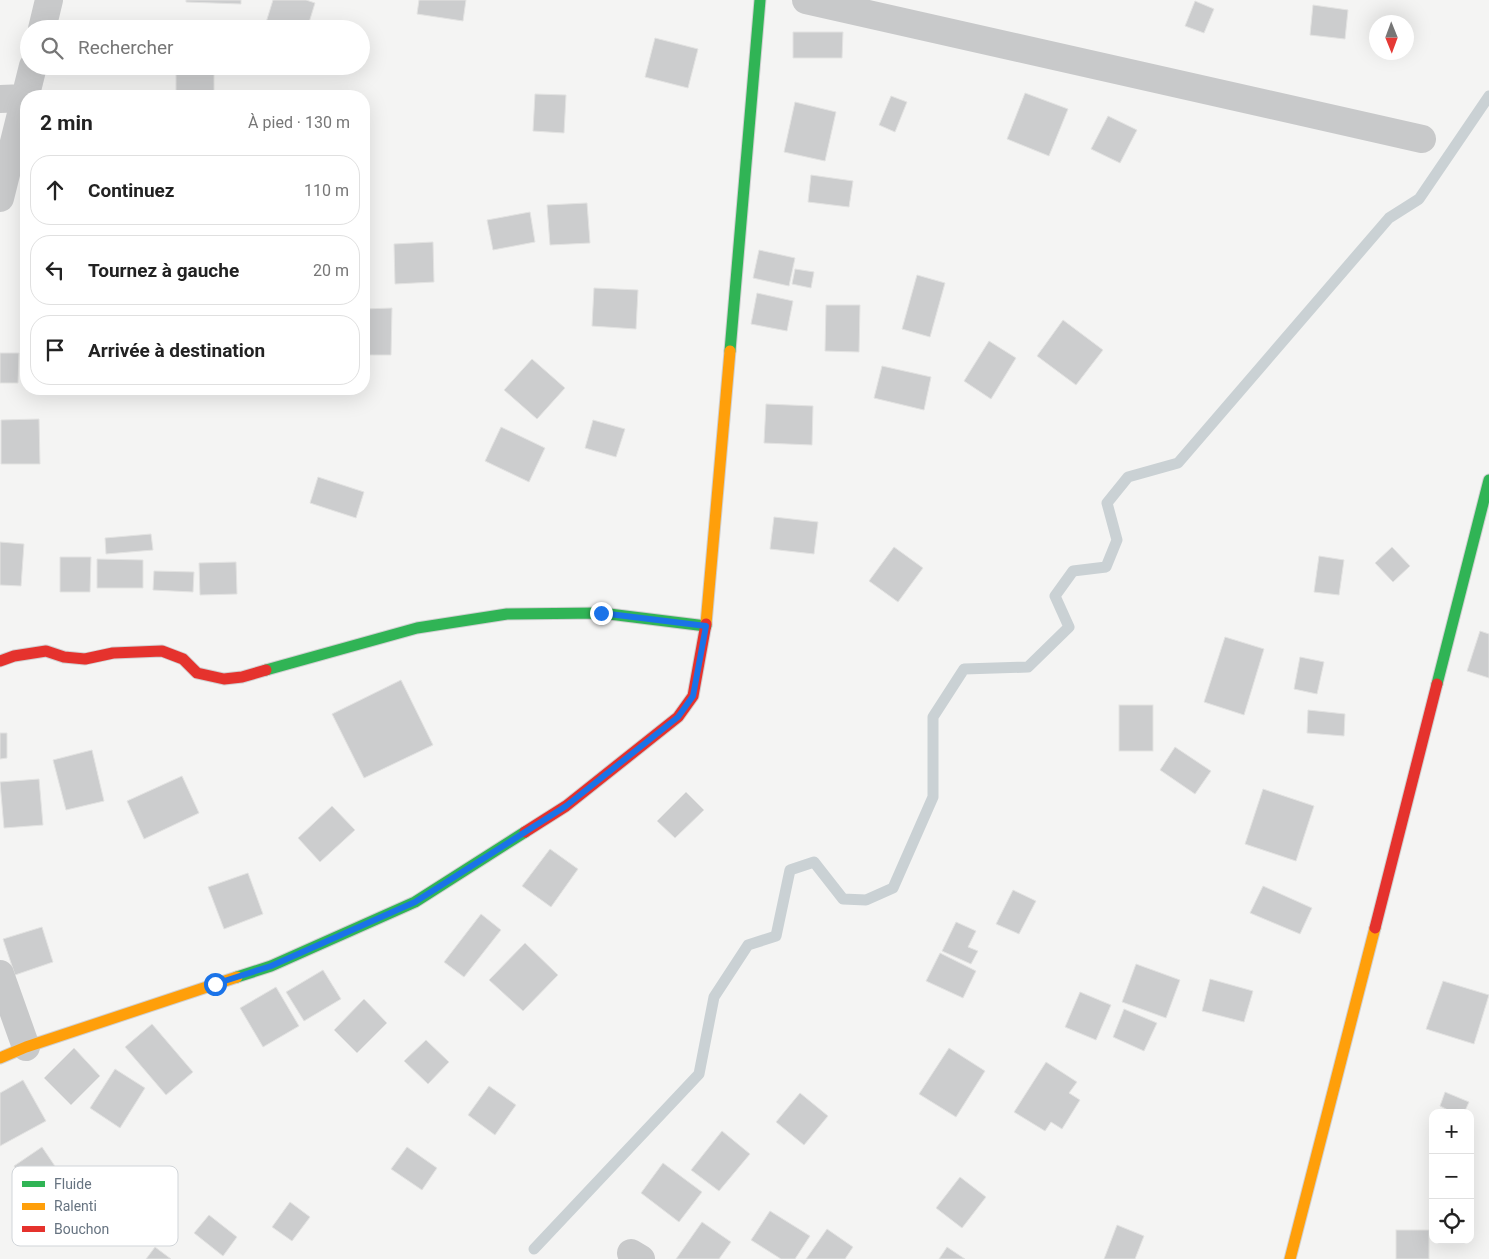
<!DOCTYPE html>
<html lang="fr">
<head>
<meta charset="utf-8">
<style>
  :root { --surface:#fff; --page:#f2f2f2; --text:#222; --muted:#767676; --line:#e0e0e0 }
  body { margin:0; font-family:Roboto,sans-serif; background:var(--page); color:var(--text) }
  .controls { position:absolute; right:15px; bottom:15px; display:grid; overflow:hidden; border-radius:10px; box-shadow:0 5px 20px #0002 }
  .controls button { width:45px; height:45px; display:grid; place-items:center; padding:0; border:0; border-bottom:1px solid var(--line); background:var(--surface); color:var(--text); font:25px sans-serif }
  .compass { position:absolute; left:1369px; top:15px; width:45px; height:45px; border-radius:50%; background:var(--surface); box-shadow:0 5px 20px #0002; rotate:179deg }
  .stop { position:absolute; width:15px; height:15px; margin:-11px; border:4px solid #1a73e8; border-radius:50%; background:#fff }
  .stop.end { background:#1a73e8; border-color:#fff; box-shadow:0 1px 5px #0008 }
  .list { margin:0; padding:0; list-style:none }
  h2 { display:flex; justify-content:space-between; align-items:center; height:65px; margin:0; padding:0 20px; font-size:21px }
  h2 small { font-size:16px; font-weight:400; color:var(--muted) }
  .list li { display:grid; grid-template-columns:32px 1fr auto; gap:15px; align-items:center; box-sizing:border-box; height:70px; margin:0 10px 10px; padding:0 10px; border:1px solid var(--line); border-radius:20px }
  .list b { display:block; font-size:19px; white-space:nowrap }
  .list em { font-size:16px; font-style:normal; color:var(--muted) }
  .icon { flex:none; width:28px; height:28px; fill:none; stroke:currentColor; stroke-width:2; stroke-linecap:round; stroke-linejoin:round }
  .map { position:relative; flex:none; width:1489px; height:1259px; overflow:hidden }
  .search { position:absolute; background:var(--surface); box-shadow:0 5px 20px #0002; left:20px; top:20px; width:350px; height:55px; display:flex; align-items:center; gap:12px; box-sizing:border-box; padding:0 18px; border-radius:28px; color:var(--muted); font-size:19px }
  .panel { position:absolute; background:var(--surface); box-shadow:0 5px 20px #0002; left:20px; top:90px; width:350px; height:305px; border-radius:20px }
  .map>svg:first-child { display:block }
</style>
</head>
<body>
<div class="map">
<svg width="1489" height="1259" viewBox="0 0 1489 1259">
  <rect width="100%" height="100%" fill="#f4f4f3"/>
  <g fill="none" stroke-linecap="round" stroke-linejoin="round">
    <!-- stream -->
    <path stroke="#cad1d4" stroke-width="11" d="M534 1249 699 1074 714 997 748 945 776 936 790 870 814 862 843 899 866 900 893 888 933 797V717L964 669 1028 667 1069 627 1055 596 1073 571 1106 567 1117 540 1107 503 1128 477 1178 463 1389 218 1419 199 1489 96"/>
  </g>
  <!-- building -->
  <g fill="#cccdce" stroke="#e3e3e2">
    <path d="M186 0H241V4L186 2Z"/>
    <path d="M273 0H306L315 3 307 29H264Z"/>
    <path d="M419 0H466L463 21 417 14Z"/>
    <path d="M1195 1 1214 9 1204 33 1185 26Z"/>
    <path d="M1313 5 1348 10 1345 39 1310 35Z"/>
    <path d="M120 21V29H91V23Z"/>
    <path d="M793 32H843L842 58H793Z"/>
    <path d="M655 38 698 49 688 88 645 77Z"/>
    <path d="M176 66H214V95L176 96Z"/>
    <path d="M1025 93 1068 109 1049 156 1007 139Z"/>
    <path d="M535 94 566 95 564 133 533 131Z"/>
    <path d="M891 96 907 102 895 132 879 125Z"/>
    <path d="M795 102 836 112 825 161 784 152Z"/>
    <path d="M1108 116 1137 130 1120 163 1091 149Z"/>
    <path d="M811 175 853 181 849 207 808 202Z"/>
    <path d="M587 203 590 243 550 245 547 205Z"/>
    <path d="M530 212 535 242 493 250 487 220Z"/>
    <path d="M433 242 434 282 395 284 394 244Z"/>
    <path d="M759 250 795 258 789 286 753 278Z"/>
    <path d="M795 269 814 272 811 288 792 284Z"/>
    <path d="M917 275 945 283 930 337 902 329Z"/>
    <path d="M594 288 638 290 636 329 592 326Z"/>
    <path d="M757 293 793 301 787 331 751 324Z"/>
    <path d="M826 305H860L859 352 825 351Z"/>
    <path d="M392 308 391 355H364V309Z"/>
    <path d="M1063 320 1103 350 1076 385 1037 356Z"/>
    <path d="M989 341 1016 358 991 399 964 381Z"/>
    <path d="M0 353H19L18 383H0Z"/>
    <path d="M532 359 565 388 537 419 504 390Z"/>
    <path d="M882 366 931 377 924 410 874 398Z"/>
    <path d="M766 404 813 406 812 445 764 443Z"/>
    <path d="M39 419 40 464H1V420Z"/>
    <path d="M593 420 625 429 616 457 585 448Z"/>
    <path d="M501 427 545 448 529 482 485 461Z"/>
    <path d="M318 477 364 492 356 518 310 503Z"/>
    <path d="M774 517 818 522 814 554 770 549Z"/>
    <path d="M151 534 153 550 106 554 105 538Z"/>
    <path d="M0 542 24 544 21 586 0 585Z"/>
    <path d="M894 547 923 568 898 602 869 581Z"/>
    <path d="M1392 547 1410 566 1393 582 1375 563Z"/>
    <path d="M1319 556 1344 560 1339 595 1314 592Z"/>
    <path d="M60 557H91L90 592H60Z"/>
    <path d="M97 559 143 560V588H97Z"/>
    <path d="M236 562 237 594 200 595 199 563Z"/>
    <path d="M154 571 194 572 193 592 153 590Z"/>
    <path d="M1480 631 1489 634V678L1467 671Z"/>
    <path d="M1225 637 1264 649 1244 715 1204 702Z"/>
    <path d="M1300 657 1324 662 1317 694 1294 689Z"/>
    <path d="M401 680 433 745 364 778 332 714Z"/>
    <rect x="1119" y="705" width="34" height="46"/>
    <path d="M1308 710 1345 714 1344 736 1307 733Z"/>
    <path d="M0 733H7V758L0 759Z"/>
    <path d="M1175 747 1211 771 1195 794 1160 770Z"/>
    <path d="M92 750 104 801 66 810 53 760Z"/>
    <path d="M182 776 199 813 144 839 127 801Z"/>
    <path d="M39 779 43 825 4 828 0 782Z"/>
    <path d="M1263 789 1314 806 1296 861 1245 844Z"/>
    <path d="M686 792 704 810 675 838 657 821Z"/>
    <path d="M332 806 355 830 320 862 298 838Z"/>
    <path d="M550 849 578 869 551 907 522 886Z"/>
    <path d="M248 873 263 914 224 929 208 887Z"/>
    <path d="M1263 886 1312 908 1300 934 1250 913Z"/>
    <path d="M1013 890 1036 901 1019 934 996 924Z"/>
    <path d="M481 914 501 930 464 977 444 962Z"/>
    <path d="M956 922 976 931 968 947 978 951 971 964 942 951Z"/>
    <path d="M42 927 53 962 15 975 3 939Z"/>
    <path d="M525 943 558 975 523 1011 489 980Z"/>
    <path d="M940 953 976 971 963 998 926 981Z"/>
    <path d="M1136 964 1180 980 1166 1018 1122 1002Z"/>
    <path d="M323 970 341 999 304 1021 286 992Z"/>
    <path d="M1210 979 1253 991 1244 1022 1202 1011Z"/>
    <path d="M1443 981 1489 995 1474 1044 1426 1029Z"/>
    <path d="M276 987 299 1026 263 1047 240 1008Z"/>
    <path d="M1080 992 1111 1005 1096 1040 1065 1027Z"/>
    <path d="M364 999 387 1023 357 1053 334 1030Z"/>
    <path d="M1124 1009 1157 1023 1144 1051 1113 1037Z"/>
    <path d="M152 1024 193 1072 166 1095 125 1047Z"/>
    <path d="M426 1040 449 1062 428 1084 404 1061Z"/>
    <path d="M74 1048 100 1076 71 1105 44 1078Z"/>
    <path d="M949 1048 985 1071 956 1117 919 1094Z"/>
    <path d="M1046 1062 1077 1082 1069 1093 1080 1100 1062 1129 1051 1122 1045 1131 1014 1112Z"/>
    <path d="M115 1069 145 1088 120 1128 90 1108Z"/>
    <path d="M23 1080 46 1121 0 1146V1093Z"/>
    <path d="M489 1086 516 1105 495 1135 468 1115Z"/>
    <path d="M1445 1092 1469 1102 1464 1113H1454L1440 1106Z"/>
    <path d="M800 1093 828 1116 804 1145 776 1122Z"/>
    <path d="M722 1131 750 1154 719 1191 691 1170Z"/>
    <path d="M42 1147 63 1178 36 1197 14 1166Z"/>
    <path d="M407 1147 437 1168 422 1190 391 1169Z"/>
    <path d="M663 1163 702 1192 679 1222 641 1193Z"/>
    <path d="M960 1177 986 1197 962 1228 936 1208Z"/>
    <path d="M290 1202 310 1217 292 1241 272 1227Z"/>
    <path d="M770 1211 810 1236 795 1259H781L751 1240Z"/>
    <path d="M209 1215 237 1237 223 1256 194 1233Z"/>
    <path d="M702 1222 731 1242 719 1259H676Z"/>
    <path d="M1117 1225 1144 1236 1135 1259H1104Z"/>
    <path d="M827 1229 853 1247 845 1259H806Z"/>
    <rect x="1396" y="1230" width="33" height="29"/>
    <path d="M155 1247 171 1259H146Z"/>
    <path d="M947 1247 965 1259H939Z"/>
  </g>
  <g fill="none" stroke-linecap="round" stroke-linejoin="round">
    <!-- fast casing -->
    <g stroke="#d0d0d1" stroke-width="13">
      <g id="fast">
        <path d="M730 351 760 0"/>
        <path d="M266 670 417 628 507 614 601 613 706 626"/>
        <path d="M1437 684 1489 480"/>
        <path d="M237 977 271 966 415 902 525 832"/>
      </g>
    </g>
    <!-- slow casing -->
    <g stroke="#d0d0d1" stroke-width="13">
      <g id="slow">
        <path d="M706 624 730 351"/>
        <path d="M0 1058 26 1047 237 977"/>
        <path d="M1290 1259 1375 928"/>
      </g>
    </g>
    <!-- jam casing -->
    <g stroke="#d0d0d1" stroke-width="13">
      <g id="jam">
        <path d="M0 661 14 656 46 651 64 657 85 659 113 653 162 651 183 659 197 673 224 679 242 677 266 670"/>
        <path d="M525 832 566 806 678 717 693 696 706 624"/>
        <path d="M1375 928 1437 684"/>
      </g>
    </g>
    <!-- street -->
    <g stroke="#c8c9ca" stroke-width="28">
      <path d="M806 0 1422 139"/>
      <path d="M42 29 49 0"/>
      <path d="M0 99 25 98 33 66"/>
      <path d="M0 198 25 98"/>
      <path d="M0 974 26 1047"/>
      <path d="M631 1253 641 1259"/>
    </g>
    <!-- fast -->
    <use href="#fast" stroke="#30b455" stroke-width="11"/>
    <!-- slow -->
    <use href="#slow" stroke="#ff9f0a" stroke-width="11"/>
    <!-- jam -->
    <use href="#jam" stroke="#e5322d" stroke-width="11"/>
  </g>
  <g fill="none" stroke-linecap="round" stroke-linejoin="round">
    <!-- route -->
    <path stroke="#1a73e8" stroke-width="6" d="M215 984 271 966 415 902 566 806 678 717 693 696 706 626 601 613"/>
  </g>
  <!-- legend -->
  <rect x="12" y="1166" width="166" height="80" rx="8" fill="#fff" stroke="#d1d5d9" stroke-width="1"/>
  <rect x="22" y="1181" width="23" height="6" fill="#30b455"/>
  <rect x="22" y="1203" width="23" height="7" fill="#ff9f0a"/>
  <rect x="22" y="1226" width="23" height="6" fill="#e5322d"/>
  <g font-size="14" fill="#667380">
    <text x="54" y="1189">Fluide</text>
    <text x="54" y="1211">Ralenti</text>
    <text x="54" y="1234">Bouchon</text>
  </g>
</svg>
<div class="controls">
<button>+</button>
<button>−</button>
<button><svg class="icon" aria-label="locate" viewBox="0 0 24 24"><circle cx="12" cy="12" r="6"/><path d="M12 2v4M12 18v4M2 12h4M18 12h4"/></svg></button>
</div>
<svg class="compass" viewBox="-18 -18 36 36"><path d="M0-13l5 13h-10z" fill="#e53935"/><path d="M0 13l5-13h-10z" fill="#767676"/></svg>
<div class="stop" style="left:215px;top:984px"></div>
<div class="stop end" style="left:601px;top:613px"></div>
<div class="search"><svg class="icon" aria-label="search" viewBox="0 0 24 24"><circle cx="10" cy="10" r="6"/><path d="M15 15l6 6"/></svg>Rechercher</div>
<section class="panel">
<h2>2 min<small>À pied · 130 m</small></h2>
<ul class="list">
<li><svg class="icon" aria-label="ahead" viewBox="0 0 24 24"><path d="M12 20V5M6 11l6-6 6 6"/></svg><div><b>Continuez</b></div><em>110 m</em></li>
<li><svg class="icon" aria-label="left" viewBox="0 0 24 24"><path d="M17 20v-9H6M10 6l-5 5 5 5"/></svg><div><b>Tournez à gauche</b></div><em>20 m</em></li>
<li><svg class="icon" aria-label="arrive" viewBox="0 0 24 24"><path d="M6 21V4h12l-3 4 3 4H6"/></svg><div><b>Arrivée à destination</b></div></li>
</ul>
</section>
</div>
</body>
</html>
